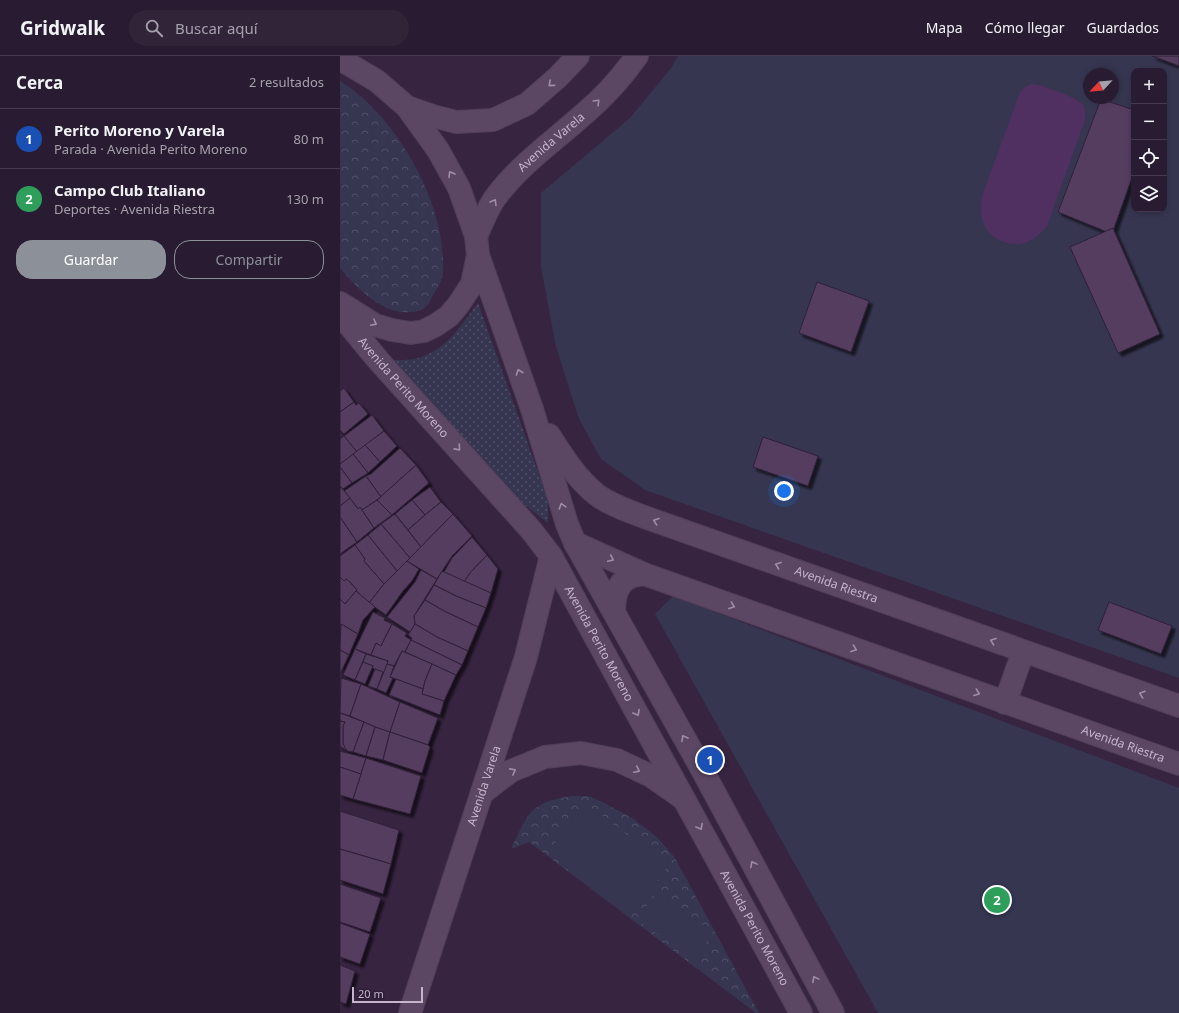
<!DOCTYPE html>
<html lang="es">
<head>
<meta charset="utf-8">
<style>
  :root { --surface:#291b31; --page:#312439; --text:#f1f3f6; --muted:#a5a1ab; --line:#45394d; --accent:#8c9099 }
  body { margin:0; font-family:"Noto Sans",sans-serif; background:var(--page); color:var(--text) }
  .controls { position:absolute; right:12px; top:12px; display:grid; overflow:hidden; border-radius:8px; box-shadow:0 2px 6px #0003 }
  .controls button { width:36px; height:36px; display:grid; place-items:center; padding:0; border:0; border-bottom:1px solid var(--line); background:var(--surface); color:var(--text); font:20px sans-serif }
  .compass { position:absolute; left:743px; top:12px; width:36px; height:36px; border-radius:50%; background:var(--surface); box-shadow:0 2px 6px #0003; rotate:244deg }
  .scale { position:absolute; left:12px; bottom:10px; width:71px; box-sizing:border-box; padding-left:4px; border:2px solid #c4b5cb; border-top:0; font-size:11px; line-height:14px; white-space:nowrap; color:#c4b5cb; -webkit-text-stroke:3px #2e1d36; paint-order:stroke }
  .you { position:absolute; left:444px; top:435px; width:14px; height:14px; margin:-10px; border:3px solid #fff; border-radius:50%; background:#1a73e8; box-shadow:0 0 0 6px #1a73e833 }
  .badge { display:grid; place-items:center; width:26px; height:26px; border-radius:50%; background:var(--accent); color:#fff; font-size:13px; font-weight:700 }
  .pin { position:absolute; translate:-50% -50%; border:2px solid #fff; box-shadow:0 1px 4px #0006 }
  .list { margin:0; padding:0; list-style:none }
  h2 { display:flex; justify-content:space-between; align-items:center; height:52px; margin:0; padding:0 16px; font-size:17px }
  h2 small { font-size:13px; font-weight:400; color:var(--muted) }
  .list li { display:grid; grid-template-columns:26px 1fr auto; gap:12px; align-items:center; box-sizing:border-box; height:60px; padding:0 16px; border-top:1px solid var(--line) }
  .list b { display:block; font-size:15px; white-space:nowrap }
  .list p { margin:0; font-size:13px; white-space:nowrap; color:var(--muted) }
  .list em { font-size:13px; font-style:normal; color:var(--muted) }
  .actions { display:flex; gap:8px; padding:12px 16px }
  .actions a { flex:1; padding:9px 0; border:1px solid var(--accent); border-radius:16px; text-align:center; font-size:14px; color:var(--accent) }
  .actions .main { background:var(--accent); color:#fff }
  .icon { flex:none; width:22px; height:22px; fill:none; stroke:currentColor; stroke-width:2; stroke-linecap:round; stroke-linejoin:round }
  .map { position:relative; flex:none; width:839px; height:957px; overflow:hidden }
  header { display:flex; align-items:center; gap:24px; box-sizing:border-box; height:56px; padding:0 20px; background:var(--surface); border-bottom:1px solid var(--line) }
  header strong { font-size:19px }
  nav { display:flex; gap:22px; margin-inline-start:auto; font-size:14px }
  .search { width:280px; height:36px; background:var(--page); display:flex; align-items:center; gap:10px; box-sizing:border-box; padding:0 14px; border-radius:22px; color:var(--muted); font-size:15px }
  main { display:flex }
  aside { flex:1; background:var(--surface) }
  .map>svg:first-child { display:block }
</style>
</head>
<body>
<header>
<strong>Gridwalk</strong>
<div class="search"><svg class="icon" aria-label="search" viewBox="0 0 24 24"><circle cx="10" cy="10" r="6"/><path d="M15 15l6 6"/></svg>Buscar aquí</div>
<nav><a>Mapa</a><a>Cómo llegar</a><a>Guardados</a></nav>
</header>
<main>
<aside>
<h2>Cerca<small>2 resultados</small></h2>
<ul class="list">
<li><span class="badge" style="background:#1a4fb4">1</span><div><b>Perito Moreno y Varela</b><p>Parada · Avenida Perito Moreno</p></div><em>80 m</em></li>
<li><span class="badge" style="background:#2e9e5b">2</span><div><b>Campo Club Italiano</b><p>Deportes · Avenida Riestra</p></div><em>130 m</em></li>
</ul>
<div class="actions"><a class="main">Guardar</a><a>Compartir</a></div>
</aside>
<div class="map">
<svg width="839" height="957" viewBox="0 0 839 957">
  <defs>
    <pattern id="grass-dots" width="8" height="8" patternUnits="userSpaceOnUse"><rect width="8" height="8" fill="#363651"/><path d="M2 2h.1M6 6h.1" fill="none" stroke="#515169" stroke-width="1.8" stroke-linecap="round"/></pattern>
    <pattern id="forest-crowns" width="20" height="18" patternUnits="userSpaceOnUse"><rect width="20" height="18" fill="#363651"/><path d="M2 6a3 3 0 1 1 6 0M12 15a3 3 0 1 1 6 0" fill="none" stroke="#515169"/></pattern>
    <filter id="shadow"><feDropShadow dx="3.5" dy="3.5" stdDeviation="1" flood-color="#0009"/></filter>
  </defs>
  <rect width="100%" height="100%" fill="#372441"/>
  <!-- grass -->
  <path fill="url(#grass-dots)" d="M138 247 208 444V467L176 442 52 304C59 304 67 304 74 303 105 297 120 270 138 247Z"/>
  <!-- forest -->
  <g fill="url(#forest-crowns)">
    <path d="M0 25C57 60 107 149 103 216 103 224 96 234 92 241 88 251 83 255 72 256 43 260 17 232 0 212Z"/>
    <path d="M233 740H249L266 748 292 762 317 781 335 802 419 957H416L189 786 171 793C189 757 189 746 233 740Z"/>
  </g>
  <!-- pitch -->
  <g fill="#363651" fill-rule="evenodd">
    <path d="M338 0H839V622L305 434 261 403 239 363 216 291 201 211V137L290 62 331 12ZM794 15H824V153H794ZM749 18H773V42H749Z"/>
    <path d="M333 540 839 732V957H538L315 558Z"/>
    <path d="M245 747 328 810 292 859 208 796Z"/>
    <path d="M317 836 373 877 353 904 297 863Z"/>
  </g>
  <!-- water -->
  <path fill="#503060" d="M692 28C702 29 736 41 742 48 746 53 745 58 745 64L707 170C701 177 695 183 685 187 680 189 672 188 667 187 643 179 639 163 642 140L680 36 685 31Z"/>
  <!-- building -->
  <g fill="#543d5f" stroke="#301f38" filter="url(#shadow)">
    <path d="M812 0H839V10L818 2Z"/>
    <path d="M761 43 794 54V116L772 178 718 156Z"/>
    <path d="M773 172 820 278 778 297 730 191Z"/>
    <path d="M477 226 529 245 511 296 459 277Z"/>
    <path d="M4 332 14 346 0 356V335Z"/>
    <path d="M14 346 16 349 19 347 28 358 4 378 0 374V356Z"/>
    <path d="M32 359 44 375 17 396 4 380Z"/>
    <path d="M44 375 57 390 40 406 25 389Z"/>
    <path d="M4 380 17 396 0 408V383Z"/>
    <path d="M423 381 478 400 468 430 413 411Z"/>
    <path d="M25 389 40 406 28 417 13 398Z"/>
    <path d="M60 392 76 409 41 441 26 420 31 418Z"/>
    <path d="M13 398 28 417 12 427 0 411V408Z"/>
    <path d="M76 409 89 427 52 459 37 444Z"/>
    <path d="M0 411 12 427 3 433 1 431H0Z"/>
    <path d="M26 420 41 441 22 454 20 451 18 453 4 435Z"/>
    <path d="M0 431H1L10 442 0 450Z"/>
    <path d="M90 431 101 446 85 459 72 444Z"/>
    <path d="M10 442 18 453 20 451 34 472 17 486 0 461V450Z"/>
    <path d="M37 444 52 459 34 472 22 454Z"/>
    <path d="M72 444 85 459 68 474 55 458Z"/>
    <path d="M101 446 113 458 81 491 68 474 85 459Z"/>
    <path d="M55 458 81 491 70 502 41 468Z"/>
    <path d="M113 458 132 480 112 500 97 523 67 505Z"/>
    <path d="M0 461 17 486 0 498Z"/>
    <path d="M41 468 70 502 57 515 28 479Z"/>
    <path d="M28 479 57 515 44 528 24 505 25 503 15 489Z"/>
    <path d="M132 481 147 499 130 517 124 526 104 516 112 502Z"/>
    <path d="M15 489 25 503 24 505 44 528 29 547 16 535 17 534 7 523 4 525 0 521V500Z"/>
    <path d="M147 499 158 513 151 537 124 526 130 517Z"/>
    <path d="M67 505 79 513 72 525 63 535 46 559 29 547 44 528Z"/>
    <path d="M81 514 97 523 74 560 75 568 70 576 47 561 75 526Z"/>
    <path d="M102 515 151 537 146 552 116 540 94 529Z"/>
    <path d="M0 521 4 525 7 523 17 534 5 548 0 543Z"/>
    <path d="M94 529 116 540 146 552 138 571 104 555 85 544Z"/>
    <path d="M16 535 35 551 23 564 18 578 1 568 0 569V543L5 548Z"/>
    <path d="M85 544 104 555 138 571 128 595 97 581 75 568 74 560Z"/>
    <path d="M769 546 832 570 821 598 758 574Z"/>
    <path d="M33 556 45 562 44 564 52 568 41 590 36 587 31 599 15 593Z"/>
    <path d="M1 568 18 578 9 599 0 594Z"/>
    <path d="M52 568 67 577 65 580 71 584 65 596 62 595 54 610 47 608 48 605 31 599 36 587 41 590Z"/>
    <path d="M75 568 97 581 128 595 122 609 71 584 72 582 68 579Z"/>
    <path d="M71 584 122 609 116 619 65 596Z"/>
    <path d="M15 593 26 598 15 624 3 619Z"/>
    <path d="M0 594 9 599 0 618Z"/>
    <path d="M62 595 92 608 85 625 83 633 50 621Z"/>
    <path d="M26 598 48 605 44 617 32 612 33 610 23 606Z"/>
    <path d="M23 606 33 610 25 628 15 624Z"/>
    <path d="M47 608 54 610 50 621 53 622 46 637 37 633Z"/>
    <path d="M92 608 116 619 104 645 82 638 85 625Z"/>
    <path d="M35 613 43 616 37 633 28 630Z"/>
    <path d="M1 622 21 628 10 660 0 657Z"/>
    <path d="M56 623 83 633 82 638 104 645 100 659 49 639Z"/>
    <path d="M21 628 60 646 50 676 35 671 10 660Z"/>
    <path d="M60 646 98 662 88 689 50 676Z"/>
    <path d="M0 657 24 666 13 696 7 695 3 688V670L5 666 0 665Z"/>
    <path d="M0 665 5 666 3 670V688L7 695 0 690Z"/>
    <path d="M24 666 35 671 26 700 13 696Z"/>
    <path d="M35 671 50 676 43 704 26 700Z"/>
    <path d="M50 676 88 689 90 691 82 717 43 704Z"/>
    <path d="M0 695 26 702 21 718 0 711Z"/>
    <path d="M26 702 81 720 70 758 13 743Z"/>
    <path d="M0 711 21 718 13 743 0 739Z"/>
    <path d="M0 755 59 774 51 808 0 793Z"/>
    <path d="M0 793 51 808 43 838 0 824Z"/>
    <path d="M0 828 41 842 30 876 0 866Z"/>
    <path d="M0 867 30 878 20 908 0 901Z"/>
    <path d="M0 907V909L15 915 6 948 0 946Z"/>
  </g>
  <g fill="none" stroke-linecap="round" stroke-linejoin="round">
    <!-- secondary casing -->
    <g stroke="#4f3f57" stroke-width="24">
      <g id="secondary">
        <path d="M0 3 37 25 67 51 98 94 119 132 136 180 138 199 132 228 119 248 109 260 96 269 84 275 71 277 52 274 35 269 0 247"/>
        <path d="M67 51 93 60 116 66 153 64 187 48 218 21 238 0"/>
        <path id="s1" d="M136 180C142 168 147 153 155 142 179 109 214 85 244 58 264 41 282 21 297 0"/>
        <path d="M138 199 192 353 227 468 235 487 359 708 493 957"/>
        <path id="s2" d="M0 258 38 304 191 474 211 500 461 957"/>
        <path id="s3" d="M209 379C223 401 237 423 257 439 272 450 294 457 310 463L839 650"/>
        <path id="s4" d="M235 487 304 518 839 708"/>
        <path d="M274 556C274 542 276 526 291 521 295 519 300 519 304 518"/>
        <path d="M665 647 683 596"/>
        <path d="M142 737 171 715 205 701 241 697 277 704 311 720 341 741"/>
        <path id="s5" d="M70 957 186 601 211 500"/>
      </g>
    </g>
    <!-- secondary -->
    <use href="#secondary" stroke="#5b4664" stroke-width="22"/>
  </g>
  <!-- one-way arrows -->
  <defs><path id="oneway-chevron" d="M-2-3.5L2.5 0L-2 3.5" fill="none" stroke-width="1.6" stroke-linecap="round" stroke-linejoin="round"/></defs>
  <g stroke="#9f8ea7">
    <use href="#oneway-chevron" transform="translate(211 28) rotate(139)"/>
    <use href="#oneway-chevron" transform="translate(257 46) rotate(-45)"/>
    <use href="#oneway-chevron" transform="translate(111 118) rotate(-120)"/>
    <use href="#oneway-chevron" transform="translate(154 146) rotate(-59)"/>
    <use href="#oneway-chevron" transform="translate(34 267) rotate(27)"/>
    <use href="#oneway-chevron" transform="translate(179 316) rotate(-109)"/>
    <use href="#oneway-chevron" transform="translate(118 392) rotate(48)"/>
    <use href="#oneway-chevron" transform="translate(222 450) rotate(-107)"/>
    <use href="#oneway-chevron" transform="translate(316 465) rotate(-160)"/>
    <use href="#oneway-chevron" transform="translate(271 503) rotate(25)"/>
    <use href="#oneway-chevron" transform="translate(438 509) rotate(-160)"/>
    <use href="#oneway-chevron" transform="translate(392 550) rotate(20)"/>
    <use href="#oneway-chevron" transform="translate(653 585) rotate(-160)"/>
    <use href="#oneway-chevron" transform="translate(514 593) rotate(20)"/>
    <use href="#oneway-chevron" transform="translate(637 637) rotate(20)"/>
    <use href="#oneway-chevron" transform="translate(802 638) rotate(-161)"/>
    <use href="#oneway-chevron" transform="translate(297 657) rotate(61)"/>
    <use href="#oneway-chevron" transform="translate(344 682) rotate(-119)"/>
    <use href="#oneway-chevron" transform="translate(297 714) rotate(26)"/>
    <use href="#oneway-chevron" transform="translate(173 715) rotate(-28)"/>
    <use href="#oneway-chevron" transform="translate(360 771) rotate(62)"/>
    <use href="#oneway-chevron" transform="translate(413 808) rotate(-118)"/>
    <use href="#oneway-chevron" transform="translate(475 923) rotate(-118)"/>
  </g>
  <g text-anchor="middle" stroke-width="3" stroke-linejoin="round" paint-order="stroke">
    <!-- street labels -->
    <g font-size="12" fill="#c4b5cb" stroke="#2e1d36">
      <text dy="4" stroke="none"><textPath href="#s1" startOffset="122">Avenida Varela</textPath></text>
      <text dy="4" stroke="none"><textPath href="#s2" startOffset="97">Avenida Perito Moreno</textPath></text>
      <text dy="4" stroke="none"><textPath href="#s3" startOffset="333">Avenida Riestra</textPath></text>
      <text dy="4" stroke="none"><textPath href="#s2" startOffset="421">Avenida Perito Moreno</textPath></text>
      <text dy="4" stroke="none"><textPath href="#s4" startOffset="584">Avenida Riestra</textPath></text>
      <text dy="4" stroke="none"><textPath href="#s5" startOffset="239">Avenida Varela</textPath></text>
      <text dy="4" stroke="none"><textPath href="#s2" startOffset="745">Avenida Perito Moreno</textPath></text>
    </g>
  </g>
</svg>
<div class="controls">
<button>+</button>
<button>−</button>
<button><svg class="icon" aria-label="locate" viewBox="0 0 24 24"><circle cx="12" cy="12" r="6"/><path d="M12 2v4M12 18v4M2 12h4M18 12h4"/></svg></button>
<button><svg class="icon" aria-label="layers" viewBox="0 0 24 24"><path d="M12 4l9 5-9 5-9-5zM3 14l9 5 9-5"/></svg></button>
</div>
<svg class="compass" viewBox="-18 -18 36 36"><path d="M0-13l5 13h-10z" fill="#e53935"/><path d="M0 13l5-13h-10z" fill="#a5a1ab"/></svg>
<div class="scale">20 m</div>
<div class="you"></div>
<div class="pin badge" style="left:370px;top:704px;background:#1a4fb4">1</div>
<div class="pin badge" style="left:657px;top:844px;background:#2e9e5b">2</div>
</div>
</main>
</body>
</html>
